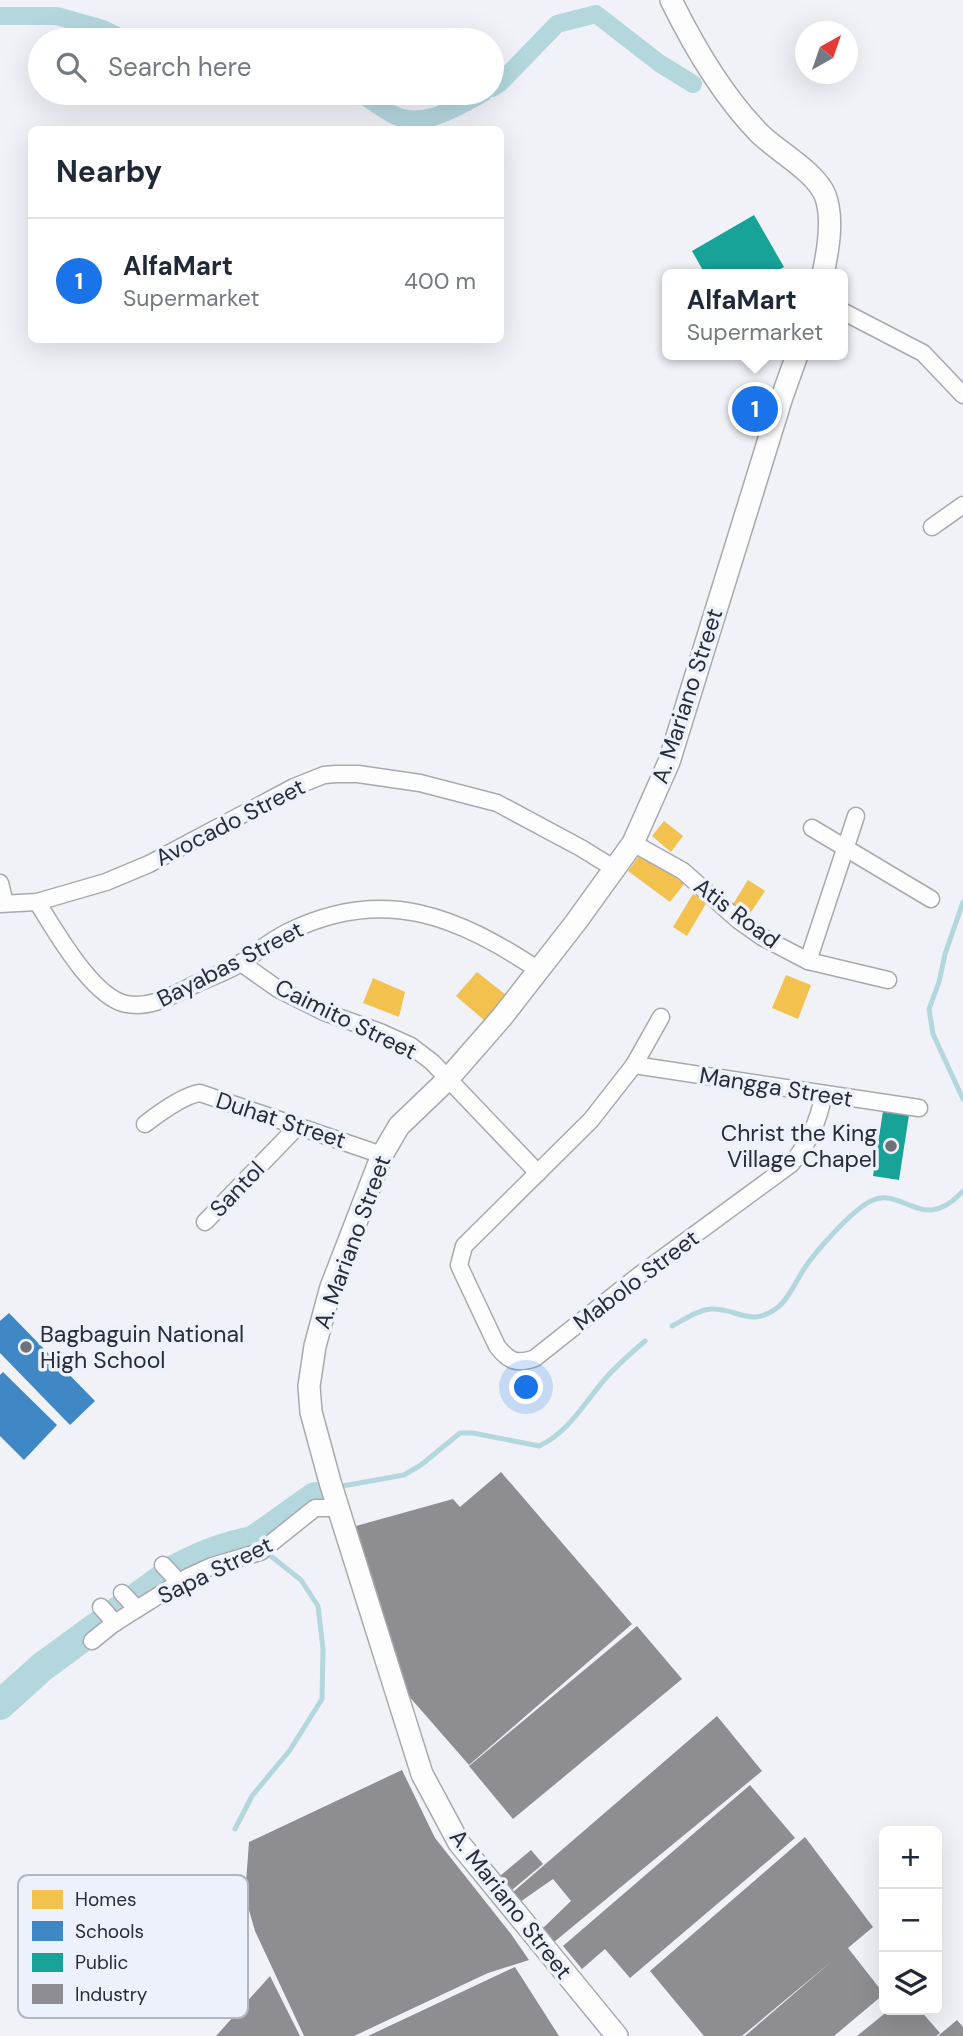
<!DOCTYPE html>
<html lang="en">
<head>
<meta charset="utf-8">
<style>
  :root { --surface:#fff; --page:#f6f6f7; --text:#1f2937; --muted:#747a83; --line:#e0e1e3; --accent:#1a73e8 }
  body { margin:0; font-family:"DM Sans",sans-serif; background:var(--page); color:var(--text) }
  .controls { position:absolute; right:21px; bottom:21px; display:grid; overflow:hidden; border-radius:10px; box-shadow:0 7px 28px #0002 }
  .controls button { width:63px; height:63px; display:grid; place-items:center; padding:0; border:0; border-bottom:2px solid var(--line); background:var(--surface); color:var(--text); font:35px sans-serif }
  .compass { position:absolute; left:795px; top:21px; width:63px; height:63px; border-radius:50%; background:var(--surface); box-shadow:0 7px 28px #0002; rotate:40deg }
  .you { position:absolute; left:527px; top:1388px; width:24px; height:24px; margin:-18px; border:5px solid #fff; border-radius:50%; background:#1a73e8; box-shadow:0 0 0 10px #1a73e833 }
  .badge { display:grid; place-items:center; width:46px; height:46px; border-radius:50%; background:var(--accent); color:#fff; font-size:23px; font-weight:700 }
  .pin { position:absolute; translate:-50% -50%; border:4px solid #fff; box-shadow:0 2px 7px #0006 }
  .popup { position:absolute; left:662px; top:269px; width:186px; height:91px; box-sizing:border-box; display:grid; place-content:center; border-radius:10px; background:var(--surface); filter:drop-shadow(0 2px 5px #0005); font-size:23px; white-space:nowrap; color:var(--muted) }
  .popup b { font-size:26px; color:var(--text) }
  .popup::after { content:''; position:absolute; left:50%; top:100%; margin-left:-14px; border:14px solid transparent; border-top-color:var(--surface) }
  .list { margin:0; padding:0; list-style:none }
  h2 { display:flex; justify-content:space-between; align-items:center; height:91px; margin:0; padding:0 28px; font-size:30px }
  h2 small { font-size:23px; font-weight:400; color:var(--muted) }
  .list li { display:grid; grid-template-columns:46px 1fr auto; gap:21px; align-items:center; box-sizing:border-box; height:126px; padding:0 28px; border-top:2px solid var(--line) }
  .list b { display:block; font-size:26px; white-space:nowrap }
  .list p { margin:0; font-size:23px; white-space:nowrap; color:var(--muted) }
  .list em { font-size:23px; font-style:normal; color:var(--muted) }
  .icon { flex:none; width:38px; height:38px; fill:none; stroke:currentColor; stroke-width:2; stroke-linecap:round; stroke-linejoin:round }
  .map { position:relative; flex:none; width:963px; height:2036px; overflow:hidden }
  .search { position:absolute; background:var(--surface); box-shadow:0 7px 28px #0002; left:28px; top:28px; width:476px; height:77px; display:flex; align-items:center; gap:18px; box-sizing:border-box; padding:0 24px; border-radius:38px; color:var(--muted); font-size:26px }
  .panel { position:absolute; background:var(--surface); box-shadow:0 7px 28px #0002; left:28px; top:126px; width:476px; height:217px; border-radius:10px }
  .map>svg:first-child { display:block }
</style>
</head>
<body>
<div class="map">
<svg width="963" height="2036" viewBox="0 0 963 2036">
  <rect width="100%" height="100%" fill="#f0f2f8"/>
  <!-- homes -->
  <g fill="#f2c14e">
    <path d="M664 821 683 836 671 852 652 836Z"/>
    <path d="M642 852 684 884 670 902 628 871Z"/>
    <path d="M748 880 765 891 749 915 733 904Z"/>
    <path d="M693 894 707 902 687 936 673 927Z"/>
    <path d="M477 972 506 995 485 1021 456 996Z"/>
    <path d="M786 975 811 985 798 1019 772 1008Z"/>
    <path d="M373 978 405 992 399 1017 363 1003Z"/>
  </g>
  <!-- schools -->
  <g fill="#3f88c5">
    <path d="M9 1313 95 1401 70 1425 0 1353V1321Z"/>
    <path d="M3 1372 57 1425 24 1460 0 1436V1375Z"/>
  </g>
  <!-- public -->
  <g fill="#17a398">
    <path d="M754 215 784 267 771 274H705L692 251Z"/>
    <path d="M883 1111 909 1115 899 1180 873 1176Z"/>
  </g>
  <!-- industry -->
  <g fill="#8d8d92">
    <path d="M501 1472 632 1624 469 1765 407 1694 356 1526 453 1499 460 1507Z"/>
    <path d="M637 1626 682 1679 513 1819 469 1766Z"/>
    <path d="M717 1716 762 1771 554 1942 542 1929 571 1901 553 1879 520 1902 513 1892Z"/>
    <path d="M402 1770 435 1838 511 1934 529 1960 488 1973 354 2036H304L255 1931 245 1896 249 1842Z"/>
    <path d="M750 1785 795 1838 630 1978 605 1949 582 1969 563 1946Z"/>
    <path d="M805 1837 873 1927 848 1948 884 1994 834 2036H745L832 1961 742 2036H704L650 1971Z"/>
    <path d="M531 1850 543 1864 512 1890 500 1876Z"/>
    <path d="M515 1967 559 2036H368Z"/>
    <path d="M270 1976 300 2036H216Z"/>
    <path d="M889 2010H920L940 2033 936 2036H857Z"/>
    <path d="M957 2020 963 2027V2036H938Z"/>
  </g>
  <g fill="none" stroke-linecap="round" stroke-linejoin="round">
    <!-- stream -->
    <g stroke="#b4d7de" stroke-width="5">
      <path d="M963 902 945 954 939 982 929 1009 933 1034 963 1099"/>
      <path d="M672 1326C684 1320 697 1310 711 1309 737 1308 750 1328 777 1308 788 1300 796 1281 804 1269 815 1252 852 1210 871 1201 903 1185 922 1236 963 1191"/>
      <path d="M337 1487 404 1475 421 1465 460 1433H473L539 1446C569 1432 584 1403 605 1379 617 1365 631 1353 645 1341"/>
      <path d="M315 1497 328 1491"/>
      <path d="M235 1829 252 1796 290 1750 322 1699 323 1649 318 1606 301 1580 272 1557"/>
    </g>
    <!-- canal -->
    <g stroke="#b4d7de" stroke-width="18">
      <path d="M0 16H57L103 29 125 40"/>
      <path d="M492 88 500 83 557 24 596 14 659 63 693 84"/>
      <path d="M360 93C370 100 381 108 392 114 422 130 456 108 483 93"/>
    </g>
    <!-- river -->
    <g stroke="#b4d7de" stroke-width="30">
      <path d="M253 1541 315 1497"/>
      <path d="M0 1705 42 1667 176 1569C200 1556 225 1546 253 1541L260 1546"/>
    </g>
    <!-- minor casing -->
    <g stroke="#a7a9b0" stroke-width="19">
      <g id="minor">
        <path d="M842 311 923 353 963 395"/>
        <path d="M932 527 963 505"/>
        <path d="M812 828 931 899"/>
        <path d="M633 843 683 871 738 920 762 937 808 961 888 980"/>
        <path d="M0 883 5 903"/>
        <path d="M37 902C55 930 92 997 126 1004 152 1009 174 994 196 984 211 977 229 971 244 961 258 951 272 940 288 932 384 885 457 916 540 971"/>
        <path d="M0 904 37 902 106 882 149 864 294 787 324 775 336 774H358L420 783 497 803 581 848 615 869"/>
        <path d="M808 961 856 816"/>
        <path d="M241 963 278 989 324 1012 380 1032 411 1046 432 1062 538 1173"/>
        <path d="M661 1017 634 1065 591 1120 464 1246 459 1265 463 1274 497 1346C508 1361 517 1365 535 1358L637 1277 791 1164C809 1143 818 1122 824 1094"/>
        <path d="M634 1065 919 1108"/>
        <path d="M145 1124C158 1114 184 1095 200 1093L382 1155"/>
        <path d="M205 1222 298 1126"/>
        <path d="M163 1565 179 1582"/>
        <path d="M122 1593 137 1609"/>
        <path d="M101 1607 115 1623"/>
        <path d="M92 1641 113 1624 188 1577 212 1566 260 1552 315 1508H339"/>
      </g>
    </g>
    <!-- tertiary casing -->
    <g stroke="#a7a9b0" stroke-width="24">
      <g id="tertiary">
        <path d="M671 0C694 47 722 95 759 133 778 152 815 171 825 195 834 218 828 251 823 274"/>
        <path d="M617 2036 459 1843 422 1774 330 1482 311 1412 309 1386 315 1346 331 1287 382 1155 399 1126 447 1080 502 1017 576 922 633 843 669 762 782 397 797 355"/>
      </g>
    </g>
    <!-- minor -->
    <use href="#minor" stroke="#fdfdfe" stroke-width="16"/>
    <!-- tertiary -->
    <use href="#tertiary" stroke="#fdfdfe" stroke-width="21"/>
  </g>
  <!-- markers -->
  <g fill="#6f717a" stroke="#edf1fc" stroke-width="2.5">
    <circle cx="891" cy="1146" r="7"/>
    <circle cx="26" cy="1347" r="7"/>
  </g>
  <g text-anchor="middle" stroke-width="7" stroke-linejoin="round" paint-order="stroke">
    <!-- street labels -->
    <g font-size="23" fill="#292c36" stroke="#edf1fc">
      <text transform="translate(687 696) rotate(-72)" y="8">A. Mariano Street</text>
      <text transform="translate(230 822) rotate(-27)" y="8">Avocado Street</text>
      <text transform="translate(737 913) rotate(37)" y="8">Atis Road</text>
      <text transform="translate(230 964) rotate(-27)" y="8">Bayabas Street</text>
      <text transform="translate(346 1019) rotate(26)" y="8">Caimito Street</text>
      <text transform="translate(776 1087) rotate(9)" y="8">Mangga Street</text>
      <text transform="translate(281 1120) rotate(18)" y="8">Duhat Street</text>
      <text transform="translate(237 1189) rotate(-46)" y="8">Santol</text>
      <text transform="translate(352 1242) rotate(-70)" y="8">A. Mariano Street</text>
      <text transform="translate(636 1280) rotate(-37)" y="8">Mabolo Street</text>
      <text transform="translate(215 1570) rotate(-26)" y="8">Sapa Street</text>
      <text transform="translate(511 1904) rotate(52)" y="8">A. Mariano Street</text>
    </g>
    <!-- poi labels -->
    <g font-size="23" fill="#292c36" stroke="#edf1fc" text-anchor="end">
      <text x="877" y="1141">Christ the King<tspan x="877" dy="26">Village Chapel</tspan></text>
      <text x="40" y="1342" text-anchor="start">Bagbaguin National<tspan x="40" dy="26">High School</tspan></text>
    </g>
  </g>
  <!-- legend -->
  <rect x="18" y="1875" width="230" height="143" rx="10" fill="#edf1fc" stroke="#b2b6c1" stroke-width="2"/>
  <rect x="32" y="1890" width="31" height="19" fill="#f2c14e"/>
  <rect x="32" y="1921" width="31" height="20" fill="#3f88c5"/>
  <rect x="32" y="1953" width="31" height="19" fill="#17a398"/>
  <rect x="32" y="1984" width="31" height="20" fill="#8d8d92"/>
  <g font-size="19" fill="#292c36">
    <text x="75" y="1906">Homes</text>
    <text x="75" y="1938">Schools</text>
    <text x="75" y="1969">Public</text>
    <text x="75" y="2001">Industry</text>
  </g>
</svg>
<div class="controls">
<button>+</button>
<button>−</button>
<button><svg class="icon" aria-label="layers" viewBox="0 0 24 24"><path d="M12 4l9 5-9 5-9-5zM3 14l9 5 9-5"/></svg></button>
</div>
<svg class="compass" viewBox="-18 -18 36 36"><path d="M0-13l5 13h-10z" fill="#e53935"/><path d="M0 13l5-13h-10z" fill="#747a83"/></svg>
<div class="you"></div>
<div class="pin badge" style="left:755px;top:409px">1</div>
<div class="popup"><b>AlfaMart</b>Supermarket</div>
<div class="search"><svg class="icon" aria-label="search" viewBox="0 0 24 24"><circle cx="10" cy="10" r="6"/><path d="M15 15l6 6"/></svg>Search here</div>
<section class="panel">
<h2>Nearby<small></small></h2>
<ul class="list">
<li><span class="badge">1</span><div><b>AlfaMart</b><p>Supermarket</p></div><em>400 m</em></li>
</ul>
</section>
</div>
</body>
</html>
